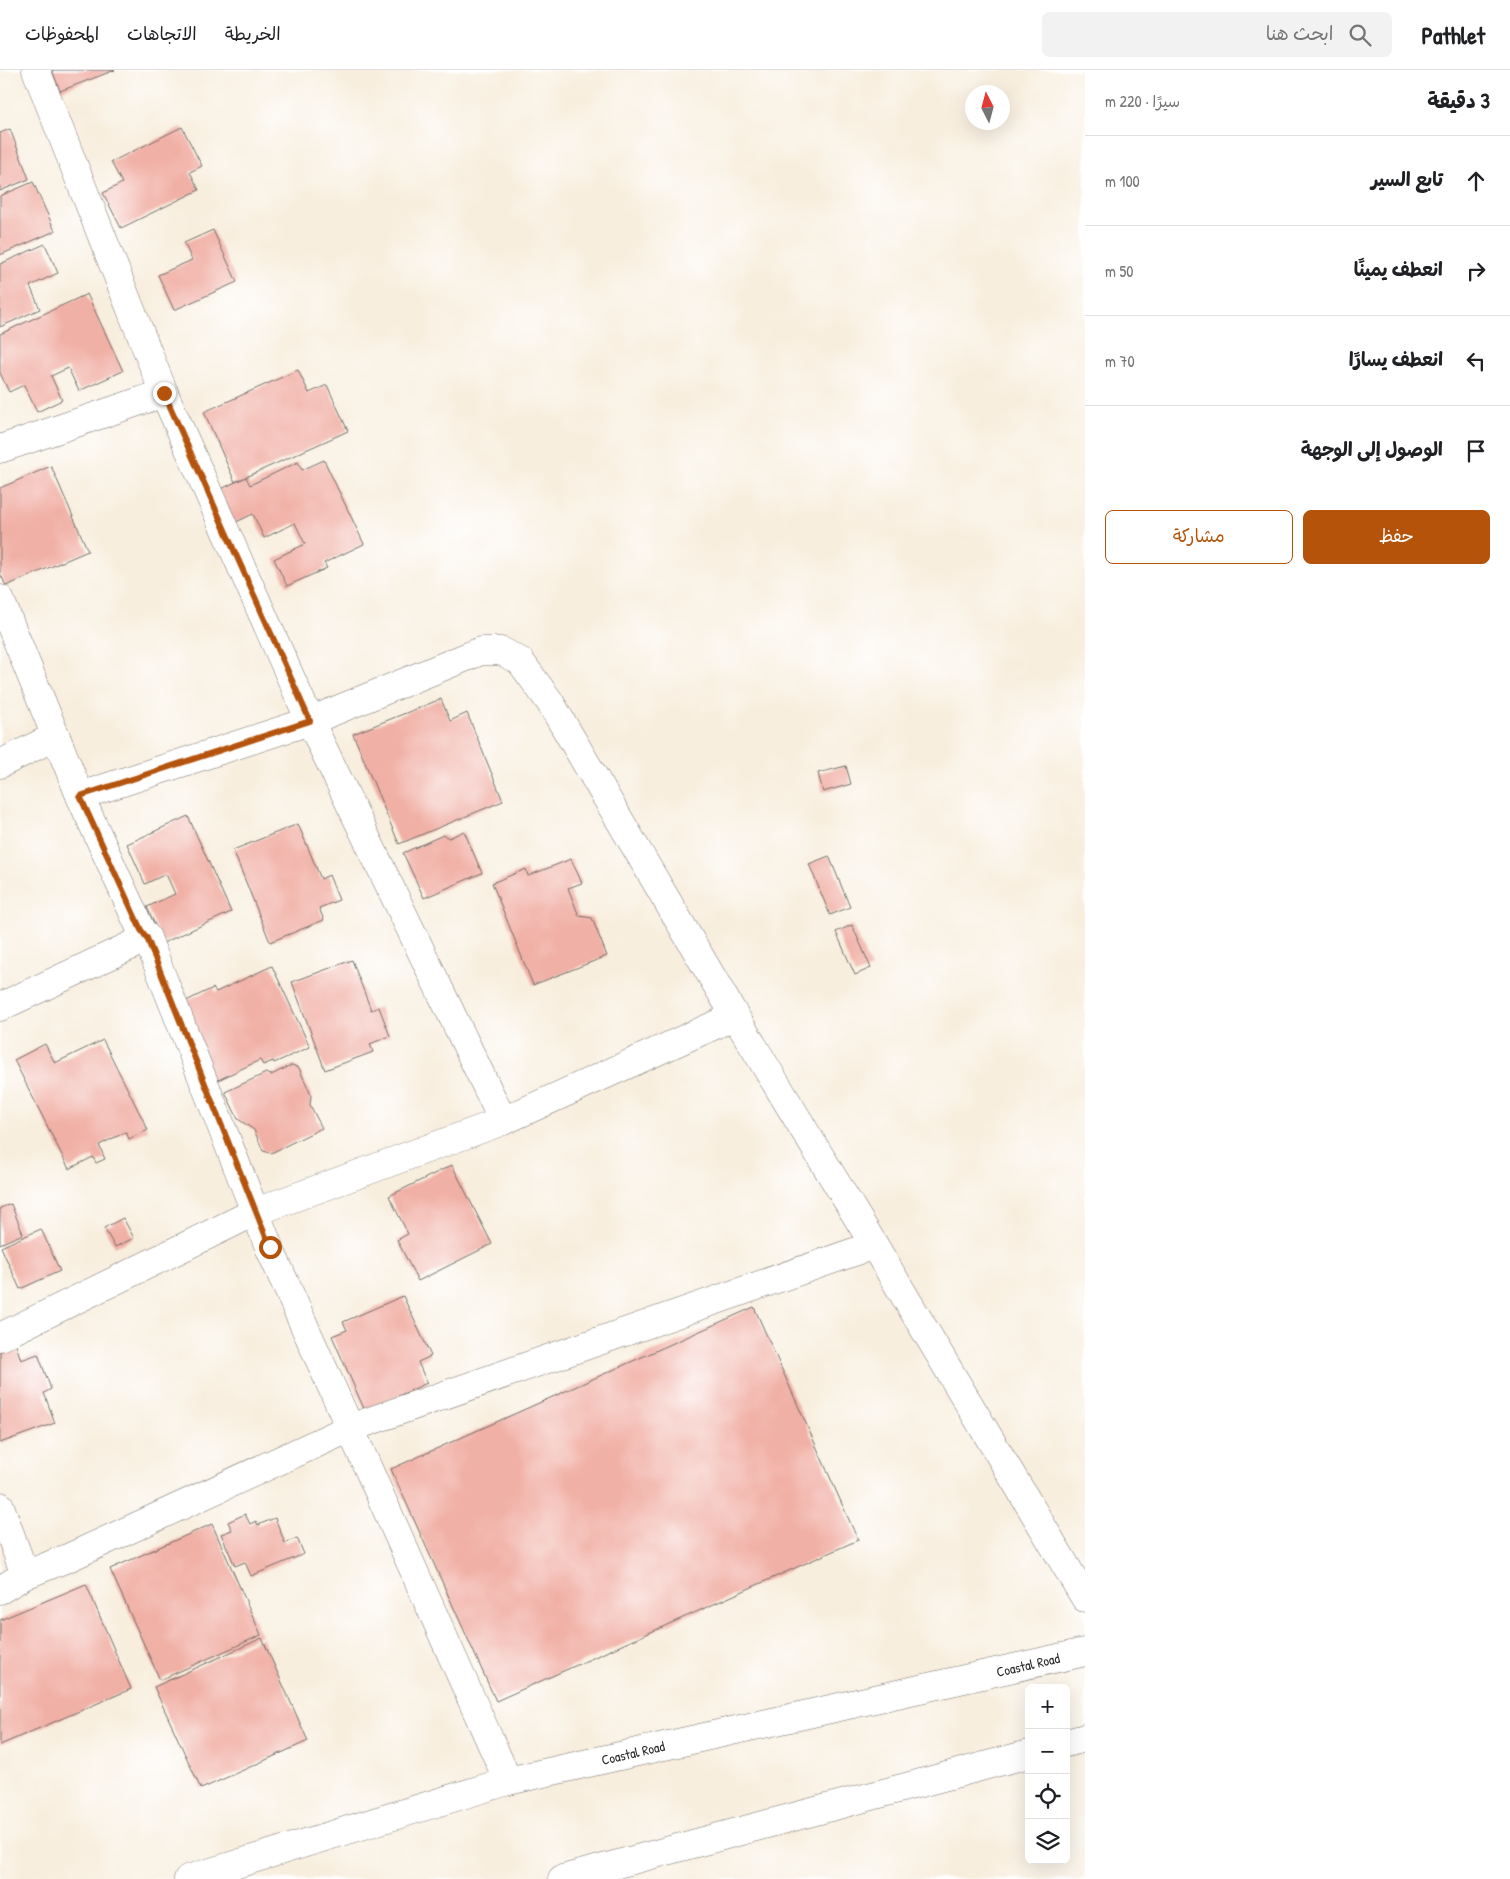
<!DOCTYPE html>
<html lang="ar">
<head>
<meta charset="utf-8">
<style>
  :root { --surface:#fff; --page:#f2f2f2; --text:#202124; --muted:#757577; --line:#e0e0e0; --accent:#b45309 }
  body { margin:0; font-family:"Patrick Hand","Playpen Sans Arabic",sans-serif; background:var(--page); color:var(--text); direction:rtl }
  .controls { position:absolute; right:15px; bottom:15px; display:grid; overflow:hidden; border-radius:8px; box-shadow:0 5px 20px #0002 }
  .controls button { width:45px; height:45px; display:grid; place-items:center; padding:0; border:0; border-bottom:1px solid var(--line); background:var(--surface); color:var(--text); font:25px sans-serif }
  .compass { position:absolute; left:965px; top:15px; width:45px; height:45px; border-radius:50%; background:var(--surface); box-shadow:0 5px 20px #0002; rotate:354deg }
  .stop { position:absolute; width:15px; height:15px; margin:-11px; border:4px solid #b45309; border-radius:50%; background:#fff }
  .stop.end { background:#b45309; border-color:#fff; box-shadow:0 1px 5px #0008 }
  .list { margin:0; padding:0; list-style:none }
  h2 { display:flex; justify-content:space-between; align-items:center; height:65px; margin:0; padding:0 20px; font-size:21px }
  h2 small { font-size:16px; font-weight:400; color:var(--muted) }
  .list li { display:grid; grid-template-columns:32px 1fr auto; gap:15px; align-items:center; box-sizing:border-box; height:90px; padding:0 20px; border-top:1px solid var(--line) }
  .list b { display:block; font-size:19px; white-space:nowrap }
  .list em { font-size:16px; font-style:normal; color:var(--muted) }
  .actions { display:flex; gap:10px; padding:15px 20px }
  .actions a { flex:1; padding:11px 0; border:1px solid var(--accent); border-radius:8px; text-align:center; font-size:18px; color:var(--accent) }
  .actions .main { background:var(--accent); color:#fff }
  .icon { flex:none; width:28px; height:28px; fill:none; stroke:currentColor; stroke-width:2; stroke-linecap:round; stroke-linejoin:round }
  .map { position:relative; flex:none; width:1085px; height:1809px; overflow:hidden; direction:ltr }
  header { display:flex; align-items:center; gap:30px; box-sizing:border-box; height:70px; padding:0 25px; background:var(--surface); border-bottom:1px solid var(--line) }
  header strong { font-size:24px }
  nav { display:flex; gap:28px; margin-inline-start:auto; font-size:18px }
  .search { width:350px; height:45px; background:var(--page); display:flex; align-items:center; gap:12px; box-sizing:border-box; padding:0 18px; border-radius:8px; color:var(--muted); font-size:19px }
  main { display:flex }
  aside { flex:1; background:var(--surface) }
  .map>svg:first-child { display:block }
</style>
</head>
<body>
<header>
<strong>Pathlet</strong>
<div class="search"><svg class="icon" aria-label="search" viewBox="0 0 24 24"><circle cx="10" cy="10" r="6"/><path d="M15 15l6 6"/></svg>ابحث هنا</div>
<nav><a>الخريطة</a><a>الاتجاهات</a><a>المحفوظات</a></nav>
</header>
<main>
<aside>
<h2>3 دقيقة<small>سيرًا · 220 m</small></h2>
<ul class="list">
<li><svg class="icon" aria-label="ahead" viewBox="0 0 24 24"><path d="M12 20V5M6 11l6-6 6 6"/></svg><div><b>تابع السير</b></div><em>100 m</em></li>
<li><svg class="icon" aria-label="right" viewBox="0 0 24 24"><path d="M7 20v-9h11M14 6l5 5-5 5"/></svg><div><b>انعطف يمينًا</b></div><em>50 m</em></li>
<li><svg class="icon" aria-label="left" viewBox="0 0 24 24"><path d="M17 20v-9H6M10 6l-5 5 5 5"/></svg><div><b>انعطف يسارًا</b></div><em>70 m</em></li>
<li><svg class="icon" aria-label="arrive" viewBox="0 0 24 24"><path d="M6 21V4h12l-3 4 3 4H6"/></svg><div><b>الوصول إلى الوجهة</b></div></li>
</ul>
<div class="actions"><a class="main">حفظ</a><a>مشاركة</a></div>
</aside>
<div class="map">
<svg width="1085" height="1809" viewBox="0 0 1085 1809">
  <rect width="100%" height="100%" fill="#fff"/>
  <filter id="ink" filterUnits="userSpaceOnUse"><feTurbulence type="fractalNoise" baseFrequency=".02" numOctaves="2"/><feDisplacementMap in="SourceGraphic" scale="10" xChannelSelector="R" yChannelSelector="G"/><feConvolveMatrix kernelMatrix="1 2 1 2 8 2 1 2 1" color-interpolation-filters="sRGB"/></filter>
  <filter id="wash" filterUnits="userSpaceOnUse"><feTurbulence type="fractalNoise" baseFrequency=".0096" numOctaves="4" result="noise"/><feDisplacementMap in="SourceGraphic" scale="20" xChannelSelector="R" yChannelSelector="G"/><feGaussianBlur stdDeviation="1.12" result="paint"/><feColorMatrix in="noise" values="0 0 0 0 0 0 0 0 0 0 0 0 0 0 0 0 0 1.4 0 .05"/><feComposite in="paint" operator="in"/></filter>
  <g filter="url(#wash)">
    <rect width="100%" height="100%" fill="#f8eede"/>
    <g id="blocks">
      <!-- building -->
      <g fill="#f1b0a6">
        <path d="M52 0H115L60 21Z"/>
        <path d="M182 57 202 96 190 102 199 120 121 158 103 123 122 113 111 92Z"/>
        <path d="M10 59 29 109 0 121V63Z"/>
        <path d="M33 112 55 161 0 185V126Z"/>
        <path d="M213 160 237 212 174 240 158 205 192 190 184 173Z"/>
        <path d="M45 174 58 203 30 216 40 239 0 257V194Z"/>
        <path d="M87 224 123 301 79 321 68 298 51 306 62 330 37 342 24 315 9 322 0 303V264Z"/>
        <path d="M298 300 309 323 327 315 348 361 235 412 204 342Z"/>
        <path d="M324 390 364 474 324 493 327 498 287 516 274 489 305 474 295 453 264 468 253 444 234 453 219 420 246 407 250 415 298 392 302 400Z"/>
        <path d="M51 396 88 481 6 516 0 503V418Z"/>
        <path d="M441 629 450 651 467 643 503 731 399 774 353 664Z"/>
        <path d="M846 696 851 714 823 722 818 703Z"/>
        <path d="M188 746 231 842 163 873 147 837 175 824 166 804 145 814 127 774Z"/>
        <path d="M298 754 321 809 329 805 339 830 319 838 324 850 270 872 233 780Z"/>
        <path d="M464 761 482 803 424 828 403 783 443 765 449 768Z"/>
        <path d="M829 786 850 837 830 845 809 794Z"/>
        <path d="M571 789 582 813 568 818 579 846 592 848 607 886 533 915 492 813 526 799 528 806Z"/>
        <path d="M852 855 871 898 855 905 836 862Z"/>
        <path d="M352 890 371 940 379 937 390 966 370 974 373 982 325 1000 292 912Z"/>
        <path d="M272 896 310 977 274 993 273 991 263 995 260 990 212 1013 182 933 213 918 216 922Z"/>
        <path d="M103 970 148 1060 129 1069 126 1062 99 1075 105 1089 96 1093 93 1087 69 1099 14 990 45 974 55 993Z"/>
        <path d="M292 995 299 998 311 1025 310 1035 322 1058 271 1083 263 1081 254 1060 238 1049 225 1022 266 1003 271 1005Z"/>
        <path d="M452 1095 492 1174 418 1211 397 1170 408 1164 389 1126Z"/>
        <path d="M11 1134 23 1164 0 1174V1138Z"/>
        <path d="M123 1148 134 1168 115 1177 104 1158Z"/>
        <path d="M41 1159 60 1201 20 1219 1 1177Z"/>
        <path d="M403 1226 431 1286 418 1292 427 1313 365 1341 332 1266 347 1260 343 1252Z"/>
        <path d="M754 1237 858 1470 496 1631 391 1399Z"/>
        <path d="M15 1272 21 1290 38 1284 51 1319 44 1323 55 1353 0 1373V1277Z"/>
        <path d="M245 1444 250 1454 256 1451 258 1455 275 1448 285 1473 297 1468 304 1484 251 1506 245 1492 235 1496 221 1464 232 1460 228 1452Z"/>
        <path d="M212 1454 261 1565 160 1610 110 1499Z"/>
        <path d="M86 1514 131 1619 0 1675V1550Z"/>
        <path d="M262 1568 308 1671 201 1719 154 1617Z"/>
      </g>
    </g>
  </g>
  <g filter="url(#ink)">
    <use href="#blocks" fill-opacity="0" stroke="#736f6a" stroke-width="1"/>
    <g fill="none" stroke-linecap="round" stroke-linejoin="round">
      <!-- minor casing -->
      <g stroke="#736f6a" stroke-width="29">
        <g id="minor">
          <path d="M36 0 164 323 310 651 503 1051"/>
          <path d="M0 379 164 323"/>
          <path d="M0 529 80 726 141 860 147 868 269 1177 508 1711"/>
          <path d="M0 694 56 666"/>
          <path d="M80 726 310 651 481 581H501L520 591 550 632 735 946 874 1175 1085 1528"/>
          <path d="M0 937 147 868"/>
          <path d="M0 1267 255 1142 503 1051 735 946"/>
          <path d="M0 1436 25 1505 70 1487 350 1358 874 1175"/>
          <path d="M0 1520 25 1505"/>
        </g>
      </g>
      <!-- trunk casing -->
      <g stroke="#736f6a" stroke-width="29">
        <g id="trunk">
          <path d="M1066 1673 1085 1668"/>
          <path d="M188 1809 508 1711 1085 1582"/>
          <path d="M562 1809 1029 1684"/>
        </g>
      </g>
      <!-- minor -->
      <use href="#minor" stroke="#fff" stroke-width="28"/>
      <!-- trunk -->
      <use href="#trunk" stroke="#fff" stroke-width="28"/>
    </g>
  </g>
  <g fill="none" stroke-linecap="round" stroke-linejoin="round" filter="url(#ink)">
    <!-- route -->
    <path stroke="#b45309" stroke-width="6" d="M164 323 310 651 80 726 141 860 147 868 270 1177"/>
  </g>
  <g text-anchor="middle" stroke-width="5" stroke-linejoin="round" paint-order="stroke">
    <!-- street labels -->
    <g font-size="14" fill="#2b2b2b" stroke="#fff">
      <text transform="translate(1028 1595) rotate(-13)" y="5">Coastal Road</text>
      <text transform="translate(633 1683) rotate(-13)" y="5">Coastal Road</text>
    </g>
  </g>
</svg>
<div class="controls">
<button>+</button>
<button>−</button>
<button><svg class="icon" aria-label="locate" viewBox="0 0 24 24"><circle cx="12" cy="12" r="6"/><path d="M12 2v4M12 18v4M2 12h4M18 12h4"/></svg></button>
<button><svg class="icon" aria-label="layers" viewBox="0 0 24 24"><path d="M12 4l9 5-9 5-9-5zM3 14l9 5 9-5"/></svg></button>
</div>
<svg class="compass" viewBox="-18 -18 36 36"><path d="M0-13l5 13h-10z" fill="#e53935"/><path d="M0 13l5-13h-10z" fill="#757577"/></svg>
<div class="stop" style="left:270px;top:1177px"></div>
<div class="stop end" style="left:164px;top:323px"></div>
</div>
</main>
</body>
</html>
